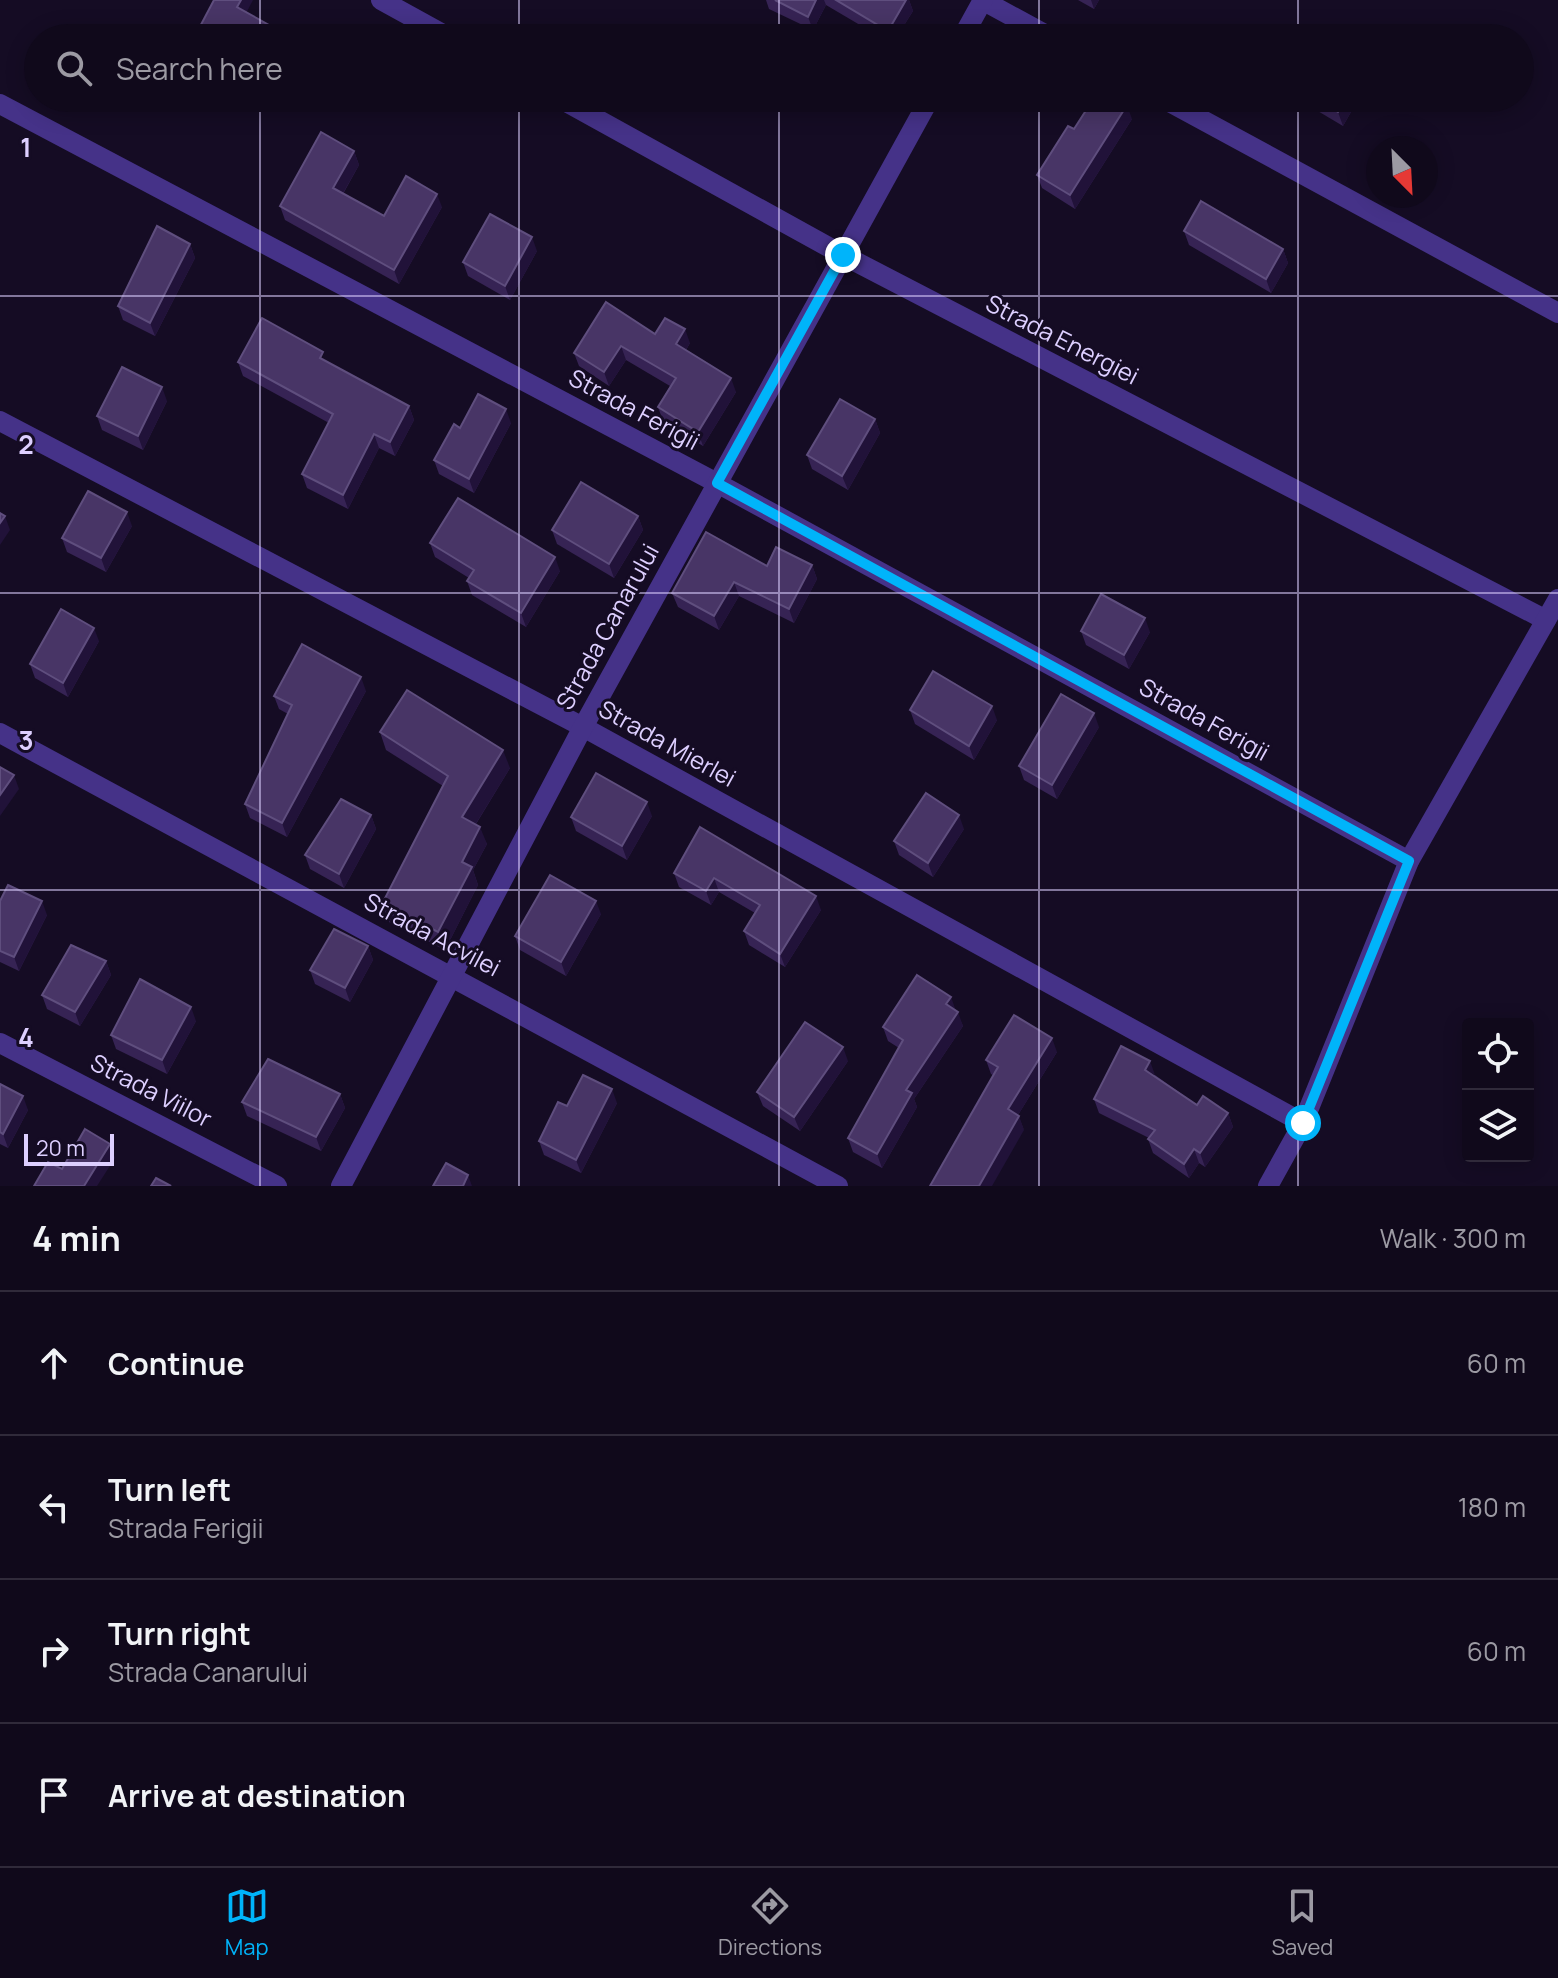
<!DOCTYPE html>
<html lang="en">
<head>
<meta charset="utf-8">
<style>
  :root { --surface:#10091b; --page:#191224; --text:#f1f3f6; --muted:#9c9aa3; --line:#302a3a; --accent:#00b4fa }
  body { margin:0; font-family:Manrope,sans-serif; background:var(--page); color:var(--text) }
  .controls { position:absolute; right:24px; bottom:24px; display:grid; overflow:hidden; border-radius:8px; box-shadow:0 4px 20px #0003 }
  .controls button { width:72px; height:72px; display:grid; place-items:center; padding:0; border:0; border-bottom:2px solid var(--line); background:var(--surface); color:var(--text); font:40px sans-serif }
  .compass { position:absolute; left:1366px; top:136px; width:72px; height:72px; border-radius:50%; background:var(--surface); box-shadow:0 4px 20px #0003; rotate:156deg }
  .scale { position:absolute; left:24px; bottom:20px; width:90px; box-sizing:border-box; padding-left:8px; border:4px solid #ddcfff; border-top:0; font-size:22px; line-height:28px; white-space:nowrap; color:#ddcfff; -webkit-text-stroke:6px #150c24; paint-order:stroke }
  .stop { position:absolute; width:24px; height:24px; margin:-18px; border:6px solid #00b4fa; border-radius:50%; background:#fff }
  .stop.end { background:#00b4fa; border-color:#fff; box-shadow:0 2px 8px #0008 }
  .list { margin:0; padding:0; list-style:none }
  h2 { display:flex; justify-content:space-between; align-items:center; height:104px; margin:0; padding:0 32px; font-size:34px }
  h2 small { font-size:26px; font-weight:400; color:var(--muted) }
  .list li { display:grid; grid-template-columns:52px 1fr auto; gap:24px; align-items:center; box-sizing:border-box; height:144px; padding:0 32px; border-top:2px solid var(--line) }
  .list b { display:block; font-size:30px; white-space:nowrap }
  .list p { margin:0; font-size:26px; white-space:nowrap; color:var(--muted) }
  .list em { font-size:26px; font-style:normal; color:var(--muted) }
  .icon { flex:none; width:44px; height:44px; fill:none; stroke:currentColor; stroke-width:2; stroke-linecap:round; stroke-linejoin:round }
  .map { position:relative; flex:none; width:1558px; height:1186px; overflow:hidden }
  .search { position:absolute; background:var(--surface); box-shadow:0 4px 20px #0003; left:24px; right:24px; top:24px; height:88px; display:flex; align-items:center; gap:20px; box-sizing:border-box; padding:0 28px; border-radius:44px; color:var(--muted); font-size:30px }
  .sheet { height:680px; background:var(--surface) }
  nav { display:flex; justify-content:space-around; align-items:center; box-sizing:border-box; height:112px; border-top:2px solid var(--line); background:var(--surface); font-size:22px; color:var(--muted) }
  nav a { display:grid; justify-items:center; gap:4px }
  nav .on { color:var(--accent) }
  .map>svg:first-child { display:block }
</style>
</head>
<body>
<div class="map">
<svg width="1558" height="1186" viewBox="0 0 1558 1186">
  <rect width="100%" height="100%" fill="#150c24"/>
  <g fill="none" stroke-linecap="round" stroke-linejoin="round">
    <!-- minor -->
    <g stroke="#453288" stroke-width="20">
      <path d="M381 0 450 38"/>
      <path d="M982 0 1052 38"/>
      <path d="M962 38 983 0"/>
      <path d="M559 98 843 255 1546 620"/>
      <path d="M1162 98 1558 313"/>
      <path d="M0 104 717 483 1409 861"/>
      <path d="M0 421 583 727 1303 1123"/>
      <path d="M0 733 838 1186"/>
      <path d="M0 1043 277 1186"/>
      <path d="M341 1186 583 727 930 98"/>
      <path d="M1268 1186 1303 1123 1409 861 1558 599"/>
    </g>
  </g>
  <!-- wall -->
  <g fill="#362354">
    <path d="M766 0H909L913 11 896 38H882L826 5 813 30 769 9Z"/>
    <path d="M1078 0H1099L1094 9Z"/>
    <path d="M263 98H286L280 108Z"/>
    <path d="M1308 98H1359L1343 126 1311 107Z"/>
    <path d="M1132 119 1075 209 1042 188 1037 175 1074 129Z"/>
    <path d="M354 151 359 165 343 194 384 216 442 207 399 284 285 220 280 206Z"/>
    <path d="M1184 231 1283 249 1288 263 1271 293 1189 245Z"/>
    <path d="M190 244 195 258 155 336 123 320 118 306Z"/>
    <path d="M537 251 510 300 468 276 463 262Z"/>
    <path d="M655 334 690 343 686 350 736 392 703 446 663 421 658 407 670 386 626 360 609 386 579 366 574 353Z"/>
    <path d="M326 361 409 406 414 420 395 456 379 448 348 509 307 488 302 474 329 423 243 376 238 362Z"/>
    <path d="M167 401 143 450 102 430 97 416Z"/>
    <path d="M875 419 880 433 848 490 812 469 807 455Z"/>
    <path d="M511 423 474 493 439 474 434 460 460 428Z"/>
    <path d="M638 516 643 530 614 578 557 544 552 530Z"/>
    <path d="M132 526 106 572 67 552 62 538Z"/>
    <path d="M430 543 560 571 526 627 472 595 467 581 469 578 435 557Z"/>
    <path d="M812 565 817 579 794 623 739 596 719 630 678 607 672 593 767 566Z"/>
    <path d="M1081 631 1150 632 1129 669 1086 645Z"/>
    <path d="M99 641 68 697 35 678 30 664Z"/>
    <path d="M366 691 287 837 250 818 245 804 288 714 279 709 274 696Z"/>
    <path d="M910 710 997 720 974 760 915 724Z"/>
    <path d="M1099 727 1057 799 1024 780 1019 766Z"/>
    <path d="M380 732 510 768 476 824 487 844 473 870 478 885 445 950 389 922 382 904 443 786 386 750Z"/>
    <path d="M371 815 376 829 344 888 310 869 305 855Z"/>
    <path d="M652 816 627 860 576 831 571 817Z"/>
    <path d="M700 827 821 910 785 967 749 945 744 931 755 913 719 892 711 905 679 887 674 873Z"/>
    <path d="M964 829 933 877 899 855 894 841Z"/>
    <path d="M0 901 47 915 19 971 0 962Z"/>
    <path d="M601 914 566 976 520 950 515 936Z"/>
    <path d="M368 946 373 960 350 1002 315 984 310 970Z"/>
    <path d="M106 961 111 975 80 1026 47 1009 42 995Z"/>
    <path d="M956 1011 963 1026 914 1099 917 1107 882 1168 853 1152 848 1138 899 1048 888 1041 883 1027Z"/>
    <path d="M196 1021 167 1074 116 1049 111 1035Z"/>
    <path d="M1057 1052 1018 1115 1024 1130 993 1075 991 1074 986 1060Z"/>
    <path d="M848 1061 800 1131 763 1106 757 1092Z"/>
    <path d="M1155 1075 1197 1105 1228 1113 1233 1127 1205 1167 1199 1163 1189 1178 1153 1153 1148 1139 1149 1138 1099 1113 1094 1099Z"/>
    <path d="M0 1084 28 1110 8 1148 0 1144Z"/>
    <path d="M340 1094 345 1108 321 1151 247 1116 242 1102Z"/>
    <path d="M617 1103 581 1173 544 1155 539 1141 567 1106Z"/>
  </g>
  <!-- shaded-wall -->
  <g fill="#211239">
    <path d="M241 0H253L242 21 237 7Z"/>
    <path d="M816 0H824L826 5 813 30 808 17Z"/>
    <path d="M906 0H909L913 11 896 38H890L888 31Z"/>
    <path d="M1091 0H1099L1094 9Z"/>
    <path d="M277 98H286L280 108Z"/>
    <path d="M1346 98H1359L1343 126 1338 112Z"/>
    <path d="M1127 105 1132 119 1075 209 1070 195Z"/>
    <path d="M354 151 359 165 338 202 333 188Z"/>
    <path d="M437 194 442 207 399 284 394 270Z"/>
    <path d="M532 237 537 251 510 300 505 286Z"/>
    <path d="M190 244 195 258 155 336 150 323Z"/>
    <path d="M1283 249 1288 263 1271 293 1266 279Z"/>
    <path d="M685 329 690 343 681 358 676 344Z"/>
    <path d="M621 346 626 360 609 386 604 372Z"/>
    <path d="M731 378 736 392 703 446 698 432Z"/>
    <path d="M162 387 167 401 143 450 138 436Z"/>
    <path d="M409 406 414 420 395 456 390 442Z"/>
    <path d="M506 409 511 423 474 493 469 479Z"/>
    <path d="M875 419 880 433 848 490 842 476Z"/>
    <path d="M374 434 379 448 348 509 343 495Z"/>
    <path d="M127 512 132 526 106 572 101 558Z"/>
    <path d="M5 516 10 530 0 545V523Z"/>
    <path d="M638 516 643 530 614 578 609 564Z"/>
    <path d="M555 557 560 571 526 627 521 613Z"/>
    <path d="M812 565 817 579 794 623 789 609Z"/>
    <path d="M734 582 739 596 719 630 714 616Z"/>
    <path d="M1145 618 1150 632 1129 669 1124 655Z"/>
    <path d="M94 628 99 641 68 697 63 683Z"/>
    <path d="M361 677 366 691 287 837 282 823Z"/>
    <path d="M992 706 997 720 974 760 969 746Z"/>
    <path d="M1094 713 1099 727 1057 799 1052 785Z"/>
    <path d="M503 750 510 768 469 835 462 817Z"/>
    <path d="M14 775 19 789 0 816V795Z"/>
    <path d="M647 802 652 816 627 860 622 846Z"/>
    <path d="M371 815 376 829 344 888 339 874Z"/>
    <path d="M959 815 964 829 933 877 928 863Z"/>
    <path d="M480 827 487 844 473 870 478 885 445 950 438 932 462 862Z"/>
    <path d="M714 878 719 892 711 905 706 891Z"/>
    <path d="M816 896 821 910 785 967 780 954Z"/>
    <path d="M42 901 47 915 19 971 14 957Z"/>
    <path d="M596 901 601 914 566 976 561 962Z"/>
    <path d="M368 946 373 960 350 1002 345 988Z"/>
    <path d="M106 961 111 975 80 1026 75 1012Z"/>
    <path d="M951 997 956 1011 946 1004Z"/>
    <path d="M191 1007 196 1021 167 1074 162 1060Z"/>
    <path d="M958 1012 963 1026 914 1099 917 1107 882 1168 877 1154 906 1090Z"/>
    <path d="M1052 1038 1057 1052 1013 1123 1008 1109Z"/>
    <path d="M843 1047 848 1061 800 1131 794 1117Z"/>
    <path d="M1150 1061 1155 1075 1145 1070Z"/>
    <path d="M612 1089 617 1103 581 1173 576 1160Z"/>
    <path d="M340 1094 345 1108 321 1151 316 1137Z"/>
    <path d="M23 1096 28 1110 8 1148 3 1134Z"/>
    <path d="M1228 1113 1233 1127 1205 1167 1200 1153Z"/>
    <path d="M1019 1116 1024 1130 992 1186H979Z"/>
    <path d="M110 1144 115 1158 97 1186H84Z"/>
    <path d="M1194 1149 1199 1163 1189 1178 1184 1164Z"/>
    <path d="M468 1175 472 1186H463Z"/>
  </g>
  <!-- building -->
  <g fill="#483566" stroke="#5f4e7e" stroke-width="2">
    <path d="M214 0H241L237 7 292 38H198L195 36Z"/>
    <path d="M775 0H816L808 17Z"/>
    <path d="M836 0H906L888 31Z"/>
    <path d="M1094 98H1116L1127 105 1070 195 1037 175 1068 126 1074 129Z"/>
    <path d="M1314 98H1346L1338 112Z"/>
    <path d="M321 132 354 151 333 188 384 216 406 176 437 194 394 270 280 206Z"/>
    <path d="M1201 201 1283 249 1266 279 1184 231Z"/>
    <path d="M490 214 532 237 505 286 463 262Z"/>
    <path d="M157 226 190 244 150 323 118 306Z"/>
    <path d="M606 302 655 334 665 318 685 329 676 344 731 378 698 432 658 407 676 378 621 346 604 372 574 353Z"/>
    <path d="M262 318 323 352 320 358 409 406 390 442 374 434 343 495 302 474 333 414 238 362Z"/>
    <path d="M122 367 162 387 138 436 97 416Z"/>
    <path d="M478 394 506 409 469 479 434 460 454 424 460 428Z"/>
    <path d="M840 399 875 419 842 476 807 455Z"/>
    <path d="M581 482 638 516 609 564 552 530Z"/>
    <path d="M88 491 127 512 101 558 62 538Z"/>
    <path d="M458 498 555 557 521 613 467 581 474 570 430 543Z"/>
    <path d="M0 513 5 516 0 523Z"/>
    <path d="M706 532 767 566 776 547 812 565 789 609 734 582 714 616 672 593Z"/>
    <path d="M1101 594 1145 618 1124 655 1081 631Z"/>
    <path d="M61 609 94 628 63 683 30 664Z"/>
    <path d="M302 644 361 677 282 823 245 804 292 705 274 696Z"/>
    <path d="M933 671 992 706 969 746 910 710Z"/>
    <path d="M407 690 503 750 462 817 480 827 462 862 472 867 438 932 382 904 448 776 380 732Z"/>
    <path d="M1061 694 1094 713 1052 785 1019 766Z"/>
    <path d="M0 767 14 775 0 795Z"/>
    <path d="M596 773 647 802 622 846 571 817Z"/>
    <path d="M926 793 959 815 928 863 894 841Z"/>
    <path d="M341 799 371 815 339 874 305 855Z"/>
    <path d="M700 827 816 896 780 954 744 931 760 905 714 878 706 891 674 873Z"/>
    <path d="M550 875 596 901 561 962 515 936Z"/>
    <path d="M8 885 42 901 14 957 0 951V901Z"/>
    <path d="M334 929 368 946 345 988 310 970Z"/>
    <path d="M71 945 106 961 75 1012 42 995Z"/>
    <path d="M917 975 951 997 946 1004 958 1012 906 1090 912 1093 877 1154 848 1138 903 1040 883 1027Z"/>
    <path d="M140 979 191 1007 162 1060 111 1035Z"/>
    <path d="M1014 1015 1052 1038 1008 1109 1019 1116 979 1186H930L998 1067 986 1060Z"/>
    <path d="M805 1022 843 1047 794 1117 757 1092Z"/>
    <path d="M1121 1046 1150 1061 1145 1070 1197 1105 1203 1096 1228 1113 1200 1153 1194 1149 1184 1164 1148 1139 1155 1130 1094 1099Z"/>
    <path d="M268 1059 340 1094 316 1137 242 1102Z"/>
    <path d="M583 1075 612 1089 576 1160 539 1141 558 1102 567 1106Z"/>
    <path d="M0 1084 23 1096 3 1134 0 1132Z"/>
    <path d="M85 1129 110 1144 84 1186H34L48 1162 62 1169Z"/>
    <path d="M446 1163 468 1175 463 1186H433Z"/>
    <path d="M156 1178 171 1186H151Z"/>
  </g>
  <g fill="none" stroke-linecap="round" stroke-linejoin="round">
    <!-- route -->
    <path stroke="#00b4fa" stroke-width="10" d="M843 255 717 483 1409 861 1303 1123"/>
  </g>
  <!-- grid -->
  <path fill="none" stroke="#ddcfff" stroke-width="2" stroke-opacity="0.55" d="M260 0V38M519 0V38M779 0V38M1039 0V38M1298 0V38M260 98V1186M519 98V1186M779 98V1186M1039 98V1186M1298 98V1186M0 296H1558M0 593H1558M0 890H1558"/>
  <g text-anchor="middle" stroke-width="6" stroke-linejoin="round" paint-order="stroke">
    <!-- street labels -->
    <g font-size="24" fill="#ddcfff" stroke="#150c24">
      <text transform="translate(1062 340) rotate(27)" y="8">Strada Energiei</text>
      <text transform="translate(634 410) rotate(28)" y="8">Strada Ferigii</text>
      <text transform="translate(608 627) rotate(-61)" y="8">Strada Canarului</text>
      <text transform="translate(1204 720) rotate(29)" y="8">Strada Ferigii</text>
      <text transform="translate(667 744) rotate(29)" y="8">Strada Mierlei</text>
      <text transform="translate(432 935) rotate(28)" y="8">Strada Acvilei</text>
      <text transform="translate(151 1091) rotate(27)" y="8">Strada Viilor</text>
    </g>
  </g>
  <g font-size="26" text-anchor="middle" font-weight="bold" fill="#ddcfff" stroke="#150c24" stroke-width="6" stroke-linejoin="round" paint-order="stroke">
    <text x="26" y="157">1</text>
    <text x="26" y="454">2</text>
    <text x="26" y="750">3</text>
    <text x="26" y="1047">4</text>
  </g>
</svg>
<div class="controls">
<button><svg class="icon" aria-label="locate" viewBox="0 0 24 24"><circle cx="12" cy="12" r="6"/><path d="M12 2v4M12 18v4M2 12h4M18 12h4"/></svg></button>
<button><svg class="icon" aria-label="layers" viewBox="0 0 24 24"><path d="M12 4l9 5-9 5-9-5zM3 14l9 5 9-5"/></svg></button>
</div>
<svg class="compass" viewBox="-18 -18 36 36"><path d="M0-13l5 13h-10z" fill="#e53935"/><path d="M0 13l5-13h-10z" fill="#9c9aa3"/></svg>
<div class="scale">20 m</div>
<div class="stop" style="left:1303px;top:1123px"></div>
<div class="stop end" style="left:843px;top:255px"></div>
<div class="search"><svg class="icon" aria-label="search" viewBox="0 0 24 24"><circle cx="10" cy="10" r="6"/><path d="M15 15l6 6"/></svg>Search here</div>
</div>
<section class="sheet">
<h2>4 min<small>Walk · 300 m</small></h2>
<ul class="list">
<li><svg class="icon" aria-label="ahead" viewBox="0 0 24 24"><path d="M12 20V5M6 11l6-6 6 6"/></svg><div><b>Continue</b></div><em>60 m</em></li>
<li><svg class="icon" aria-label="left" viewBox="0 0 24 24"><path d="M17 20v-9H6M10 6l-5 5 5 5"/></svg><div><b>Turn left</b><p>Strada Ferigii</p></div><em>180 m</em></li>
<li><svg class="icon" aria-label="right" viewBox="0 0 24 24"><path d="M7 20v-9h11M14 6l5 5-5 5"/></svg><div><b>Turn right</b><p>Strada Canarului</p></div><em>60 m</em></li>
<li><svg class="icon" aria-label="arrive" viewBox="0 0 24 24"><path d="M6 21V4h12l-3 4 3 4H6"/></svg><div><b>Arrive at destination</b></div></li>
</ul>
</section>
<nav>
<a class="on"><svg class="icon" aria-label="map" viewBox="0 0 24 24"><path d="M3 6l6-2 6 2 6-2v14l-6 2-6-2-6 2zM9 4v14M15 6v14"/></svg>Map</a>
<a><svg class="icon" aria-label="directions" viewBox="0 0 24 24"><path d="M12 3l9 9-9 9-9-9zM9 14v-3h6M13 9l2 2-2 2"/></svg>Directions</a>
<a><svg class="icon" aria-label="saved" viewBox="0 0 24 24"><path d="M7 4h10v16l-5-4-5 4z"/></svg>Saved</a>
</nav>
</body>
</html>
